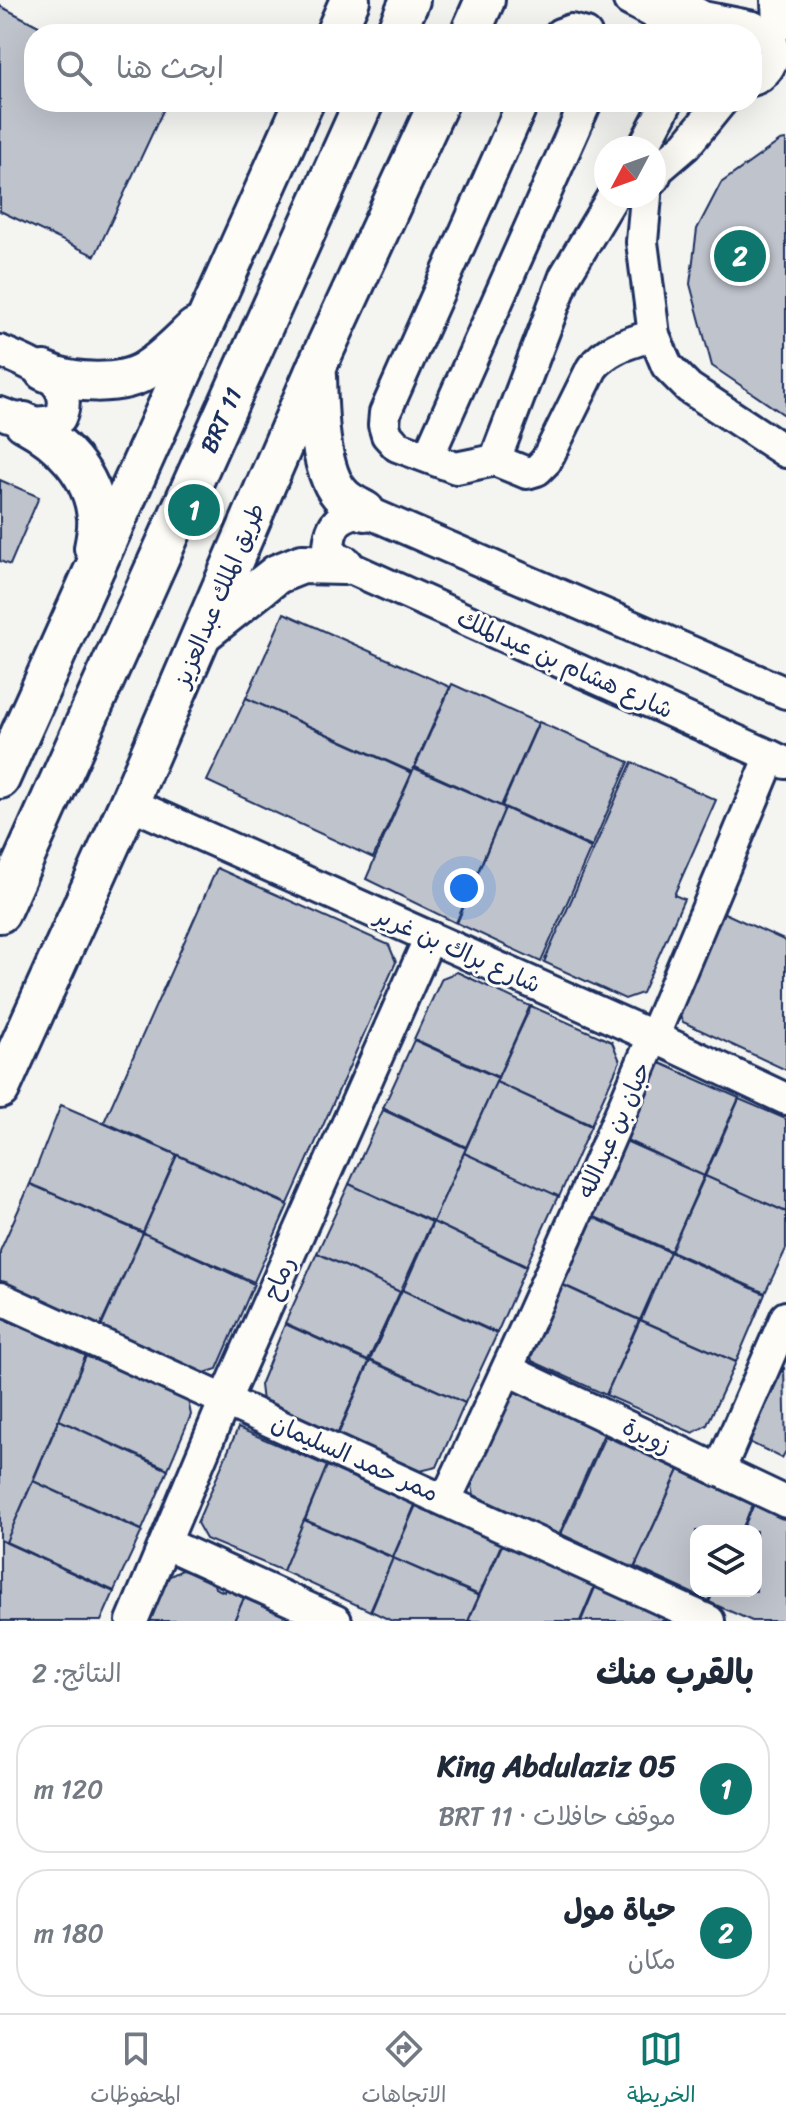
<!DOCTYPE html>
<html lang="ar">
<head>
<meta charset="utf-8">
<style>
  :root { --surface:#fff; --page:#f6f6f7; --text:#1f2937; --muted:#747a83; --line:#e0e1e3; --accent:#0f766e }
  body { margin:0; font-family:Sriracha,"Playpen Sans Arabic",sans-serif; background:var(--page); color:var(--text); direction:rtl }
  .controls { position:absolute; right:24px; bottom:24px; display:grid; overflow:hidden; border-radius:16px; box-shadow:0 8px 32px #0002 }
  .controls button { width:72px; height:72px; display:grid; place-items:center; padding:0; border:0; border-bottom:2px solid var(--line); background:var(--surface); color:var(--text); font:40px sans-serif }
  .compass { position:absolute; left:594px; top:136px; width:72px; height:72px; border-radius:50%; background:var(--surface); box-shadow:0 8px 32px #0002; rotate:229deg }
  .you { position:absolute; left:464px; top:888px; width:28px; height:28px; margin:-20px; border:6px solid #fff; border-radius:50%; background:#1a73e8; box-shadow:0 0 0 12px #1a73e833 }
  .badge { display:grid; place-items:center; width:52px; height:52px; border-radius:50%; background:var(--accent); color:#fff; font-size:26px; font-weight:700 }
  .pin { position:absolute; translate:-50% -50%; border:4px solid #fff; box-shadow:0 2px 8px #0006 }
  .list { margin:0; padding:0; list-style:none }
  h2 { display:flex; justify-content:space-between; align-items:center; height:104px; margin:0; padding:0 32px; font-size:34px }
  h2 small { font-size:26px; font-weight:400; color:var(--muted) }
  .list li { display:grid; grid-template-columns:52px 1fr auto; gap:24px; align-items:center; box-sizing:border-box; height:128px; margin:0 16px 16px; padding:0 16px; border:2px solid var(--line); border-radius:32px }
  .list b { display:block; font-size:30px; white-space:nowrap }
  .list p { margin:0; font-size:26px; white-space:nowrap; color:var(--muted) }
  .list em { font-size:26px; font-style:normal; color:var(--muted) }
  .icon { flex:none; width:44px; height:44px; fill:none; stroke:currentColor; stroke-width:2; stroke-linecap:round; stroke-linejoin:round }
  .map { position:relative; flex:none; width:786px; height:1621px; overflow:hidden; direction:ltr }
  .search { position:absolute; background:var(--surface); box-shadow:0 8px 32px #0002; left:24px; right:24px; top:24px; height:88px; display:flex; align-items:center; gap:20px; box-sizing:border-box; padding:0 28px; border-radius:32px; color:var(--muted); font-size:30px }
  .sheet { height:392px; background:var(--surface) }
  nav { display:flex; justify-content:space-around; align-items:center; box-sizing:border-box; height:112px; border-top:2px solid var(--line); background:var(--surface); font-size:22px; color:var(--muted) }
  nav a { display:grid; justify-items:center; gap:4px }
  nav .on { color:var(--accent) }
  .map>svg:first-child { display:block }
</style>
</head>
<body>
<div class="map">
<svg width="786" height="1621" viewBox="0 0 786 1621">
  <rect width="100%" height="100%" fill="#f4f4f1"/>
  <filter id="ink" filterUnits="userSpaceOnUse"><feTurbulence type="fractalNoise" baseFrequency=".0125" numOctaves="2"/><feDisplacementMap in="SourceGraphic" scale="16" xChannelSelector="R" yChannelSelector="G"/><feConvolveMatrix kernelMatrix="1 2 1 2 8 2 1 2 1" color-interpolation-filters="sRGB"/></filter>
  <g filter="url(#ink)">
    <!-- building -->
    <g fill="#bfc3cc" stroke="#1b2f5e" stroke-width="2">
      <path d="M0 6 54 34H34V102H167L95 256 0 211Z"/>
      <path d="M786 140V416L712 366 690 284 697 229 721 183 780 141Z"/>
      <path d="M0 480 39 497 10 565 0 561Z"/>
      <path d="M284 613 450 687 412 772 246 698Z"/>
      <path d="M452 684 538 723 501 806 415 767Z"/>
      <path d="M246 698 412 773 373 858 207 781Z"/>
      <path d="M539 722 629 762 592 847 502 806Z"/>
      <path d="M632 762 716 800 674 895 684 899 642 993 625 999 544 962Z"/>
      <path d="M414 768 505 808 456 923 366 879Z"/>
      <path d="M505 808 591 848 541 962 457 923Z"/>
      <path d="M217 868 389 945 396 962 288 1204 104 1122Z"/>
      <path d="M720 911 786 941V1070L683 1022 676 1008Z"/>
      <path d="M457 972 530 1006 498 1077 414 1039 442 978Z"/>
      <path d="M531 1006 612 1042 620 1061 591 1125 496 1082Z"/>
      <path d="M414 1040 498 1078 466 1147 383 1108Z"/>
      <path d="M656 1061 739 1098 704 1176 622 1138Z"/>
      <path d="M496 1082 591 1126 559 1197 464 1153Z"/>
      <path d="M739 1099 786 1119V1212L705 1176Z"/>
      <path d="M61 1105 177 1155 143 1232 30 1184Z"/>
      <path d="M383 1110 466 1148 433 1222 349 1184Z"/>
      <path d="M621 1139 704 1176 671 1251 588 1214Z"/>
      <path d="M464 1153 558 1196 526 1266 433 1222Z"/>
      <path d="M177 1155 288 1205 254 1282 143 1233Z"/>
      <path d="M705 1176 786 1212V1249L765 1293 671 1251Z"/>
      <path d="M30 1184 143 1233 100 1327 0 1281V1251Z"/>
      <path d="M349 1184 432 1222 400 1292 317 1253Z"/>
      <path d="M588 1215 670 1252 640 1320 557 1282Z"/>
      <path d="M433 1222 526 1267 497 1333 403 1290Z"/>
      <path d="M143 1233 254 1284 217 1369 201 1374 101 1327Z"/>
      <path d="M670 1252 765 1294 736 1362 641 1320Z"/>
      <path d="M317 1253 400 1292 368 1361 285 1323Z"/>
      <path d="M558 1283 639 1320 606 1395 532 1361 529 1345Z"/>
      <path d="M402 1290 497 1334 465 1403 370 1360Z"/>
      <path d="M0 1318 86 1355 6 1543 0 1540Z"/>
      <path d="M640 1320 736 1362 707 1425 693 1433 606 1395Z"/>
      <path d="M285 1324 369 1362 337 1435 262 1402 260 1385Z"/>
      <path d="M86 1356 188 1400 191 1415 168 1469 59 1420Z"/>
      <path d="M370 1361 465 1403 437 1467 420 1471 338 1435Z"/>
      <path d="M784 1367 786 1451 782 1458 749 1442Z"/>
      <path d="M515 1391 604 1434 559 1535 474 1495 471 1481 505 1398Z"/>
      <path d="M59 1420 168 1470 142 1530 33 1481Z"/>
      <path d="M238 1428 327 1466 283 1571 206 1539 197 1523Z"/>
      <path d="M605 1436 679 1470 634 1568 561 1534Z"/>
      <path d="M327 1466 415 1505 393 1557 305 1520Z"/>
      <path d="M679 1470 753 1505 741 1531H696V1591H713L709 1601 635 1567Z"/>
      <path d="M33 1481 142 1531 114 1591 6 1542Z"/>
      <path d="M755 1502 786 1516V1621H752L709 1602 714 1591H756V1531H742Z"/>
      <path d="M416 1505 502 1543 479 1595 393 1558Z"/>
      <path d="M304 1520 393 1558 370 1611 283 1571Z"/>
      <path d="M0 1540 114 1592 101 1621H0Z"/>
      <path d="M503 1543 596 1583 580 1621H468Z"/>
      <path d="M393 1558 479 1596 468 1621H392L371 1611Z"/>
      <path d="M182 1570 213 1580 215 1588 224 1592 225 1589 244 1598 234 1621H148L166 1578Z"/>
      <path d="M597 1583 679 1621H581Z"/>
      <path d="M244 1598 296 1621H234Z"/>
    </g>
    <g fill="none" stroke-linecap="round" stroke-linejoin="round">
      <!-- minor casing -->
      <g stroke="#1b2f5e" stroke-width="36">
        <g id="minor">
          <path d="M629 0 690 32"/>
          <path d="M672 0 703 17 753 27 771 38 775 52C771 64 766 76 752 80"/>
          <path d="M777 0 778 26"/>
          <path d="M560 34 571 30 586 34"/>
          <path d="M523 102 385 413 384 425 387 435 397 446 456 468 495 460 527 473 537 470 546 461 592 368C608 347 630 343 654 335"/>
          <path d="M643 148 667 102"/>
          <path d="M654 178 658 169 686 145 721 102"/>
          <path d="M646 196 642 242 654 335 667 366 689 388 786 452"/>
          <path d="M0 351C27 363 78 379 60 418 38 427 21 421 0 413"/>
          <path d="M428 457 586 102"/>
          <path d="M495 460 565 276 613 196"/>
          <path d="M786 693 365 511C340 514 330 523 329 548L344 565 786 763"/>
          <path d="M129 803 654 1037 786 1099"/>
          <path d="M0 1298 709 1621"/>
          <path d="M508 1370 786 1502"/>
          <path d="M719 1471 786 1317"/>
          <path d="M446 1499C563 1255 667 1006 771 756"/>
          <path d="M167 1544 336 1621"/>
          <path d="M132 1621 225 1400 430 937"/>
        </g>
      </g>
      <!-- major casing -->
      <g stroke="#1b2f5e" stroke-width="44">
        <g id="major">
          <path d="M335 34 350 0"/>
          <path d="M395 34 410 0"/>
          <path d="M470 34 485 0"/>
          <path d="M44 371C71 384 122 387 148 369 165 358 180 342 195 328"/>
          <path d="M317 375C318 407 318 474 343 497 349 503 358 507 365 511"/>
          <path d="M24 422C60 441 93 474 97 517 98 527 96 538 94 548"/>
          <path d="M207 630 277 574 302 564 344 565"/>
          <path d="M0 779 304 102"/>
          <path id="s1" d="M0 913 364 102"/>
          <path d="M0 1089 129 803 317 366 439 102"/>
        </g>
      </g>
      <!-- minor -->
      <use href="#minor" stroke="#fdfcf7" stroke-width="30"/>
      <!-- major -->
      <use href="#major" stroke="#fdfcf7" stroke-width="38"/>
    </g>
  </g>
  <g text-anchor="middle" stroke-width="6" stroke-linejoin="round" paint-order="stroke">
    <!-- street labels -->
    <g font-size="24" fill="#1b2f5e" stroke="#fdfcf7">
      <text dy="8" stroke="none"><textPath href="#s1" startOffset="540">BRT 11</textPath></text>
      <text transform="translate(219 595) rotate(-67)" y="8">طريق الملك عبدالعزيز</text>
      <text transform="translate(565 664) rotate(24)" y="8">شارع هشام بن عبدالملك</text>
      <text transform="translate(458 950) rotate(24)" y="8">شارع براك بن غرير</text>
      <text transform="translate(614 1130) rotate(-66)" y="8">حبان بن عبدالله</text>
      <text transform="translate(279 1278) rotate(-66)" y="8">رماح</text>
      <text transform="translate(647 1436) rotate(26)" y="8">زويرة</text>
      <text transform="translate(355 1458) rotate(24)" y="8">ممر حمد السليمان</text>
    </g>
  </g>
</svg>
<div class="controls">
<button><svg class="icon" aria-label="layers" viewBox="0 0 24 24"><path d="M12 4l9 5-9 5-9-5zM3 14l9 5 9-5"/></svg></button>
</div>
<svg class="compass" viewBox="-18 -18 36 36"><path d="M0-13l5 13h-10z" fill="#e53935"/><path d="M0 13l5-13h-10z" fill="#747a83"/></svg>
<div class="you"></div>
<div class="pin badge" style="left:194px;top:510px">1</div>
<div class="pin badge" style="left:740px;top:256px">2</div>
<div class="search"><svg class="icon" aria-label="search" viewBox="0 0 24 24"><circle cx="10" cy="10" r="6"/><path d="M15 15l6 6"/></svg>ابحث هنا</div>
</div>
<section class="sheet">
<h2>بالقرب منك<small>النتائج: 2</small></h2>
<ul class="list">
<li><span class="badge">1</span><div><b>King Abdulaziz 05</b><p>موقف حافلات · BRT 11</p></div><em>120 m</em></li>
<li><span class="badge">2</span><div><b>حياة مول</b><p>مكان</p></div><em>180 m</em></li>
</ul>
</section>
<nav>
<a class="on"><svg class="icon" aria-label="map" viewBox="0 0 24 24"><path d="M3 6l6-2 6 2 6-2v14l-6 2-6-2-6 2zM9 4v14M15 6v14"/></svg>الخريطة</a>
<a><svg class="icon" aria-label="directions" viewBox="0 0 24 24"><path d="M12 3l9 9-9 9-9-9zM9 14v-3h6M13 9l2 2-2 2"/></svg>الاتجاهات</a>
<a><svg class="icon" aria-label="saved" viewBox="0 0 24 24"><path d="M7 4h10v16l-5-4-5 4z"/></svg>المحفوظات</a>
</nav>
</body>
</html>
